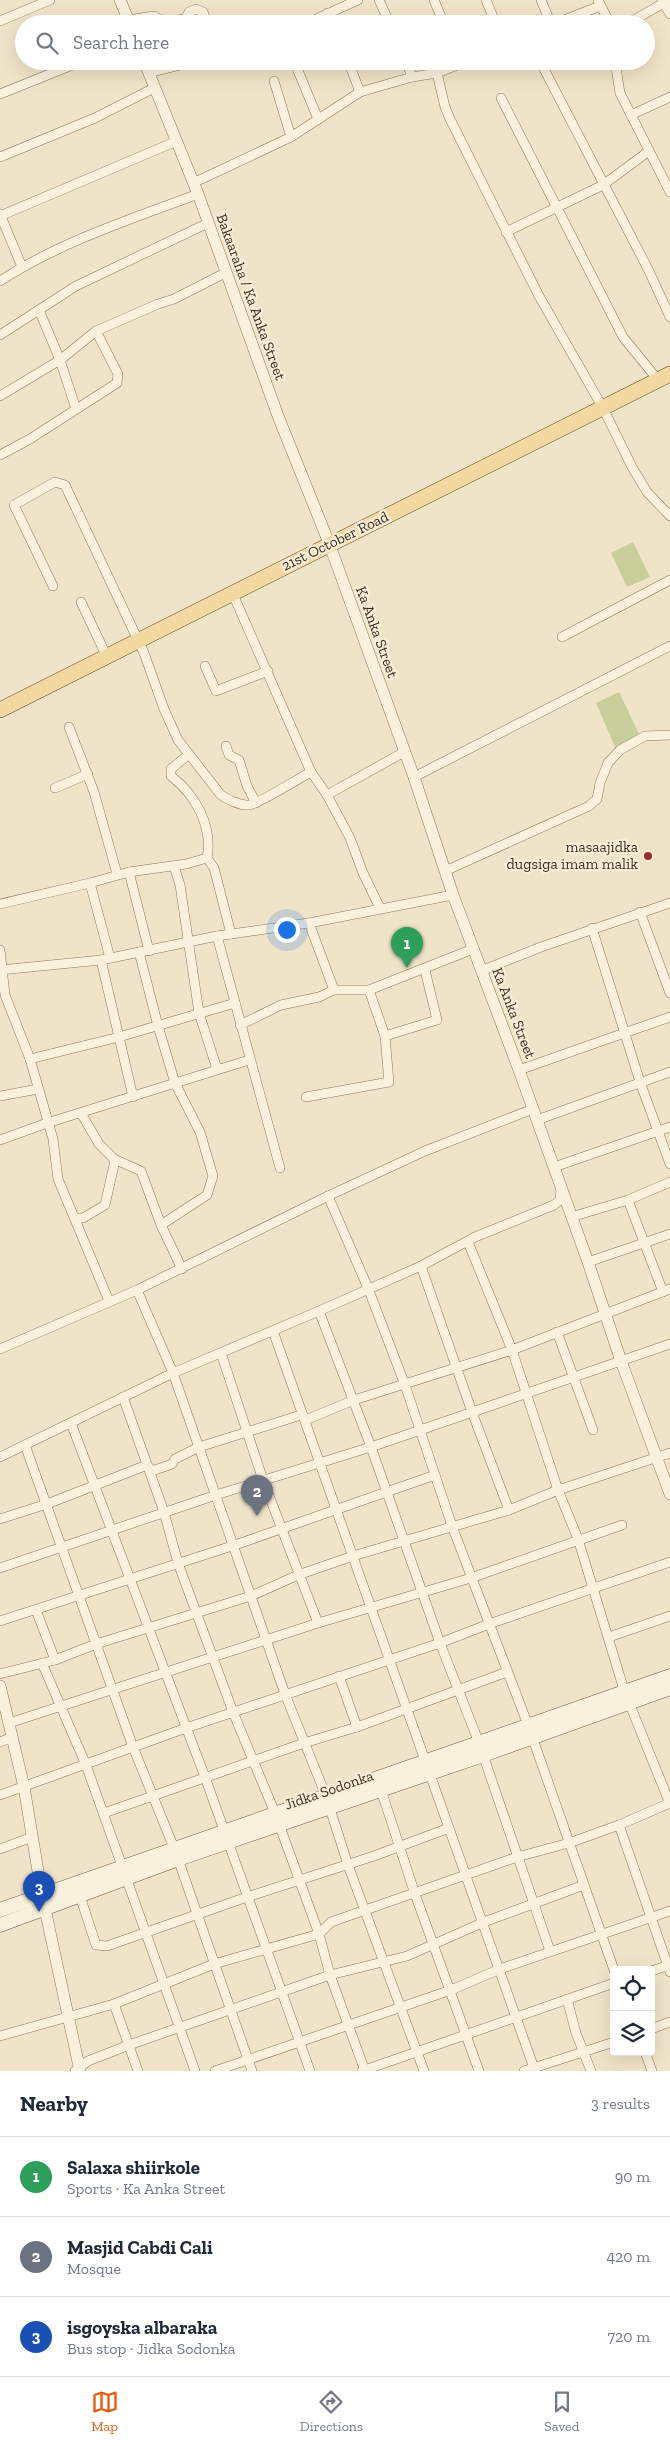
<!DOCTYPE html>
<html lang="en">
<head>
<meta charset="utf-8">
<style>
  :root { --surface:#fff; --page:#f6f6f7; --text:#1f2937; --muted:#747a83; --line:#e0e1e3; --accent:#ea580c }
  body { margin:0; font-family:"Zilla Slab",serif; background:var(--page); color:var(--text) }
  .controls { position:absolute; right:15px; bottom:15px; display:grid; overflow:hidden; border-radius:5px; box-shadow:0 5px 20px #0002 }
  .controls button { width:45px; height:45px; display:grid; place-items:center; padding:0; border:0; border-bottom:1px solid var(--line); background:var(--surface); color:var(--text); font:25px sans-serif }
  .you { position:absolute; left:286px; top:929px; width:18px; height:18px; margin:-12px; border:4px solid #fff; border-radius:50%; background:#1a73e8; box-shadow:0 0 0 8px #1a73e833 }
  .badge { display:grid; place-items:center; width:32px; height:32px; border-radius:50%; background:var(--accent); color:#fff; font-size:16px; font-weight:700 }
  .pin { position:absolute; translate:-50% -41px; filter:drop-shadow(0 1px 2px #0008) }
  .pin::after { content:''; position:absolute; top:26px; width:18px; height:15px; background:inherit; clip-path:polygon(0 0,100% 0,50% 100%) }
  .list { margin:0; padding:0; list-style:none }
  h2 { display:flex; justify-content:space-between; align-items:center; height:65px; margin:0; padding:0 20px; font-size:21px }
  h2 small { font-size:16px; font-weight:400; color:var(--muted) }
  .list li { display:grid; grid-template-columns:32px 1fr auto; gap:15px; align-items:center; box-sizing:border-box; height:80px; padding:0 20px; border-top:1px solid var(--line) }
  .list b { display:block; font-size:19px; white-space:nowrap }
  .list p { margin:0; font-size:16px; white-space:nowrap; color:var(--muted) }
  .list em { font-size:16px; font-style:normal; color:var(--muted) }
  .icon { flex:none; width:28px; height:28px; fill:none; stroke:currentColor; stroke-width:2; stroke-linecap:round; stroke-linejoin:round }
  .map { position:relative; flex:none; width:670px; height:2071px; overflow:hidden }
  .search { position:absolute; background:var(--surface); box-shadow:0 5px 20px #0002; left:15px; right:15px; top:15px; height:55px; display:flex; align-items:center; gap:12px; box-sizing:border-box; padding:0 18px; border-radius:28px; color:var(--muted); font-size:19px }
  .sheet { height:305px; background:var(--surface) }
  nav { display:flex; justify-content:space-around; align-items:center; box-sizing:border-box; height:70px; border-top:1px solid var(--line); background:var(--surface); font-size:14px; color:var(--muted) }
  nav a { display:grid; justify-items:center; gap:2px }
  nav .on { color:var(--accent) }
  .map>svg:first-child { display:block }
</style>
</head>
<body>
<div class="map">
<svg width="670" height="2071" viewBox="0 0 670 2071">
  <rect width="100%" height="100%" fill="#f0e4c8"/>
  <!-- green -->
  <g fill="#c9cf9b">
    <path d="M633 542 650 577 627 587 611 553Z"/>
    <path d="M619 692 640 736 616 749 596 703Z"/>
  </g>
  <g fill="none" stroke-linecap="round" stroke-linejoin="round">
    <!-- minor casing -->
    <g stroke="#8d765c" stroke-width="10">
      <g id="minor">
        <path d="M379 0 390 24"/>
        <path d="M434 0 444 24"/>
        <path d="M486 0 496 24"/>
        <path d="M541 0 551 24"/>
        <path d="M598 0 610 24"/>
        <path d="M662 0 670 14"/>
        <path d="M328 13 332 24"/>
        <path d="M128 20 154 16 166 23 186 18 189 12 196 9 203 12 208 24"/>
        <path d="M0 21 50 0"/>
        <path d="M305 24 358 0"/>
        <path d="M554 24 600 6"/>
        <path d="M627 24 669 0"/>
        <path d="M294 61 318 119"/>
        <path d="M348 61 360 92"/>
        <path d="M406 61 412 77"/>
        <path d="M615 61 620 93 670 192"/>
        <path d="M543 67 648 269 670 317"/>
        <path d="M149 73 196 61"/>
        <path d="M437 73 445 107 450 119 539 296 603 408 632 467 647 492 670 516"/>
        <path d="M274 81 291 137"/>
        <path d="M0 94 82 61"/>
        <path d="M501 98 623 337 658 380"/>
        <path d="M631 115 670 97"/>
        <path d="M0 157 95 118 154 88"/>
        <path d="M193 183 291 137 360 92 412 77 437 73 467 61"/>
        <path d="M0 214 22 267"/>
        <path d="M0 216 177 141"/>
        <path d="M506 232 603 185 649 151"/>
        <path d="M0 281C60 242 131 219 198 194"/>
        <path d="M39 310 60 360 76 409"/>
        <path d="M0 335 76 286 208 223"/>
        <path d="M0 396 60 360 96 331 158 304 174 299 225 273"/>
        <path d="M0 455 30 439 117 383 118 374 96 331"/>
        <path d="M53 586 14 505 55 482 65 485 144 653 164 709 178 740 220 794C226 799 241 806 249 805 259 804 299 778 311 772"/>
        <path d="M232 592 311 772 327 795 350 838 363 873 380 908"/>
        <path d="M81 602 107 657"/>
        <path d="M562 637 670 580"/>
        <path d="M205 666 216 691 268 671"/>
        <path d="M69 727 94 792 117 874"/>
        <path d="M226 746 229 755 239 760 247 786 256 803"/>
        <path d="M189 754 171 769V776C196 795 213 827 207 858L214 868 231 934"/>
        <path d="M414 777 670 646"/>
        <path d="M55 788 88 774"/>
        <path d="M327 795 404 752"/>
        <path d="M174 866 180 885 199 1013 217 1069"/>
        <path d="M445 871 589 806 597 799 600 783 608 763 620 750 645 736 670 735"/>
        <path d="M129 872 149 951"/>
        <path d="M90 883 110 958"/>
        <path d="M0 904 90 883 129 872 186 864 207 858"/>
        <path d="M640 912 670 993"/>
        <path d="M309 923 334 990"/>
        <path d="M592 928 640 1082 670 1164"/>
        <path d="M217 936 280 1168"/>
        <path d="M0 950 5 995 30 1059 53 1139 58 1179 109 1301"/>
        <path d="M139 952 158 1026 175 1083 200 1132 213 1176 207 1195 161 1225"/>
        <path d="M101 960 133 1097"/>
        <path d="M0 970 101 960 217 936 309 923 453 895"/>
        <path d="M481 971 541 947 670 903"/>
        <path d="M240 1025 281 1005 319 997 334 990H369L473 949"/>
        <path d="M385 1036 437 1020 425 970"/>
        <path d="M30 1059 119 1037 235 1003"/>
        <path d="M519 1070 670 1017"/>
        <path d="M0 1096 38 1089"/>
        <path d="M306 1097 389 1082 385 1036 369 990"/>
        <path d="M537 1120 670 1072"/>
        <path d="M0 1140 47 1123 249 1060"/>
        <path d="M114 1159 141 1171 161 1225 182 1269"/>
        <path d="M554 1167 670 1127"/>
        <path d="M328 1196 368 1288 405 1385 452 1526 528 1725 614 1970"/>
        <path d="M628 1200 663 1292"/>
        <path d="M571 1217 628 1200 670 1182"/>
        <path d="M75 1218H83L105 1205 114 1165V1159L99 1144 81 1113"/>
        <path d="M468 1242 512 1350 558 1490 578 1539 624 1690 670 1804"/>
        <path d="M588 1262 670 1234"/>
        <path d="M421 1266 472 1412 509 1510"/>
        <path d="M137 1290 173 1373 285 1694 326 1796 348 1865 424 2071"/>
        <path d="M319 1311 371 1447 440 1643 479 1743 550 1951"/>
        <path d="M273 1331 535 2071"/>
        <path d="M557 1332 593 1430"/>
        <path d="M0 1349 137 1290 328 1196 425 1151 533 1109"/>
        <path d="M221 1353 263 1480 318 1623"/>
        <path d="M123 1397 164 1512 178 1563 233 1712 275 1813 319 1934 330 1975 365 2071"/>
        <path d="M71 1423 205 1777 310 2071"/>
        <path d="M25 1445 133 1747 174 1848"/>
        <path d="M0 1457 173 1373 319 1311 421 1266 475 1237 554 1205 560 1200 561 1189"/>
        <path d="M0 1519 47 1504 147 1465 152 1471 172 1464 175 1459 199 1447 301 1415 308 1419 354 1400 512 1350 670 1289"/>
        <path d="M0 1568 216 1495 371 1447 670 1344"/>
        <path d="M36 1610 55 1660"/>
        <path d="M0 1621 235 1545 435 1475"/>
        <path d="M609 1637 670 1616"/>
        <path d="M42 1663 86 1765 195 2071"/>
        <path d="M0 1674 55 1660 96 1644 251 1596 298 1575 353 1556 509 1510 558 1490 670 1453"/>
        <path d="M339 1676 357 1727"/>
        <path d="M9 1723 318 1623 471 1578 622 1525"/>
        <path d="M0 1742 12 1737"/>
        <path d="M381 1790 415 1894 479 2071"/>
        <path d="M0 1795 186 1728 440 1643 489 1624 670 1562"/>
        <path d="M104 1813 304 1743 357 1727 507 1672"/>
        <path d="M619 1825 670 1972"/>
        <path d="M0 1849 32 1837"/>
        <path d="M178 1859 252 2071"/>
        <path d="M80 1896 96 1945 107 1946 247 1897 374 1856 449 1828"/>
        <path d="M651 1971 670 1965"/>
        <path d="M567 1999 576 2033 591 2071"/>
        <path d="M114 2004 138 2071"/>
        <path d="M651 2029 670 2022"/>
        <path d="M0 2036 114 2004 214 1964 319 1934 331 1922 517 1857 569 1843 619 1825 670 1803"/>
        <path d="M645 2052 652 2071"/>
        <path d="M75 2071 88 2061 129 2045 330 1975 407 1956 484 1922 584 1885"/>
        <path d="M215 2071 451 1990 500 1969 670 1911"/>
        <path d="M362 2071 614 1983"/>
        <path d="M524 2071 614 2042"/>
      </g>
    </g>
    <!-- tertiary casing -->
    <g stroke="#8d765c" stroke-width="12">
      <g id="tertiary">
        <path d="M120 0 130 24"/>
        <path d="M144 61 198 194 278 416 329 543 414 777 453 895 519 1070 588 1262 621 1361 670 1494"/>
        <path d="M0 1686 24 1787 42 1895 80 2071"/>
      </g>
    </g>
    <!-- secondary casing -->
    <g stroke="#6f573f" stroke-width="15">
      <g id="secondary">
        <path d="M0 1910 670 1676"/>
        <path d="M0 1925 178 1859 483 1755 670 1688"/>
      </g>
    </g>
    <!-- primary casing -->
    <g stroke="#5b4430" stroke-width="16">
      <path id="primary" d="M0 710 670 374"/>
    </g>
    <!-- minor -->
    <use href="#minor" stroke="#faf1dc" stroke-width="9"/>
    <!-- tertiary -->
    <use href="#tertiary" stroke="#faf1dc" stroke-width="11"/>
    <!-- secondary -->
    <use href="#secondary" stroke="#faf1dc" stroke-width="14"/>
    <!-- primary -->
    <use href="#primary" stroke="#f3d9a0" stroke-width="15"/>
  </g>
  <!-- markers -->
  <circle fill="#9e2a2b" stroke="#f7eed8" stroke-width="2" cx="648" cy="856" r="5"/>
  <g text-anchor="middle" stroke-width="4.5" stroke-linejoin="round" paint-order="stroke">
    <!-- street labels -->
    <g font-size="15" fill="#3d2e20" stroke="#f7eed8">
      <text transform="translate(251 297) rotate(70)" y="5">Bakaaraha / Ka Anka Street</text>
      <text transform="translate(335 541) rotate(-26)" y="5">21st October Road</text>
      <text transform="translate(377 632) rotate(70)" y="5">Ka Anka Street</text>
      <text transform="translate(514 1013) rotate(69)" y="5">Ka Anka Street</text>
      <text transform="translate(329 1790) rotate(-19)" y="5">Jidka Sodonka</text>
    </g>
    <!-- poi labels -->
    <g font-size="15" fill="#3d2e20" stroke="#f7eed8" text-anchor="end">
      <text x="638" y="852">masaajidka<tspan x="638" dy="17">dugsiga imam malik</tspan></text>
    </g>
  </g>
</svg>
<div class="controls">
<button><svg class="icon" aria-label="locate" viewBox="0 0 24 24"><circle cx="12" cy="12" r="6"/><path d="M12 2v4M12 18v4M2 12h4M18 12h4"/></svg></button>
<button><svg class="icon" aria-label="layers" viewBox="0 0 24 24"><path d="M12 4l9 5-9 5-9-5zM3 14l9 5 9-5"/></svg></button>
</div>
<div class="you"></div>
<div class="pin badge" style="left:407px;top:968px;background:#2e9e5b">1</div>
<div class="pin badge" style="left:257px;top:1516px;background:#6b7280">2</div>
<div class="pin badge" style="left:39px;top:1912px;background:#1a4fb4">3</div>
<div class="search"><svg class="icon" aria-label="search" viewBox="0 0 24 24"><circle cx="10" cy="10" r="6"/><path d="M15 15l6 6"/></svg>Search here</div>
</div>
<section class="sheet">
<h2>Nearby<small>3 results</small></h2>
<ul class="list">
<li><span class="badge" style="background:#2e9e5b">1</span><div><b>Salaxa shiirkole</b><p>Sports · Ka Anka Street</p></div><em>90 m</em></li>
<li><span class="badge" style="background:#6b7280">2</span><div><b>Masjid Cabdi Cali</b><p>Mosque</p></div><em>420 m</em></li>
<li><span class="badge" style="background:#1a4fb4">3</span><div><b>isgoyska albaraka</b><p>Bus stop · Jidka Sodonka</p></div><em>720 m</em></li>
</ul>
</section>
<nav>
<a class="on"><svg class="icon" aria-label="map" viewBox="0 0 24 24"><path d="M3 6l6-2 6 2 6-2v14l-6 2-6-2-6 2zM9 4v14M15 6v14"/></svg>Map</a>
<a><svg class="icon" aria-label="directions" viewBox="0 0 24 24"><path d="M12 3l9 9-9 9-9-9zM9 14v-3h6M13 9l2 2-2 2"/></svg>Directions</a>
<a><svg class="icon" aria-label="saved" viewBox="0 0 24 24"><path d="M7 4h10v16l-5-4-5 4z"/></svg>Saved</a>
</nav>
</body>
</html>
